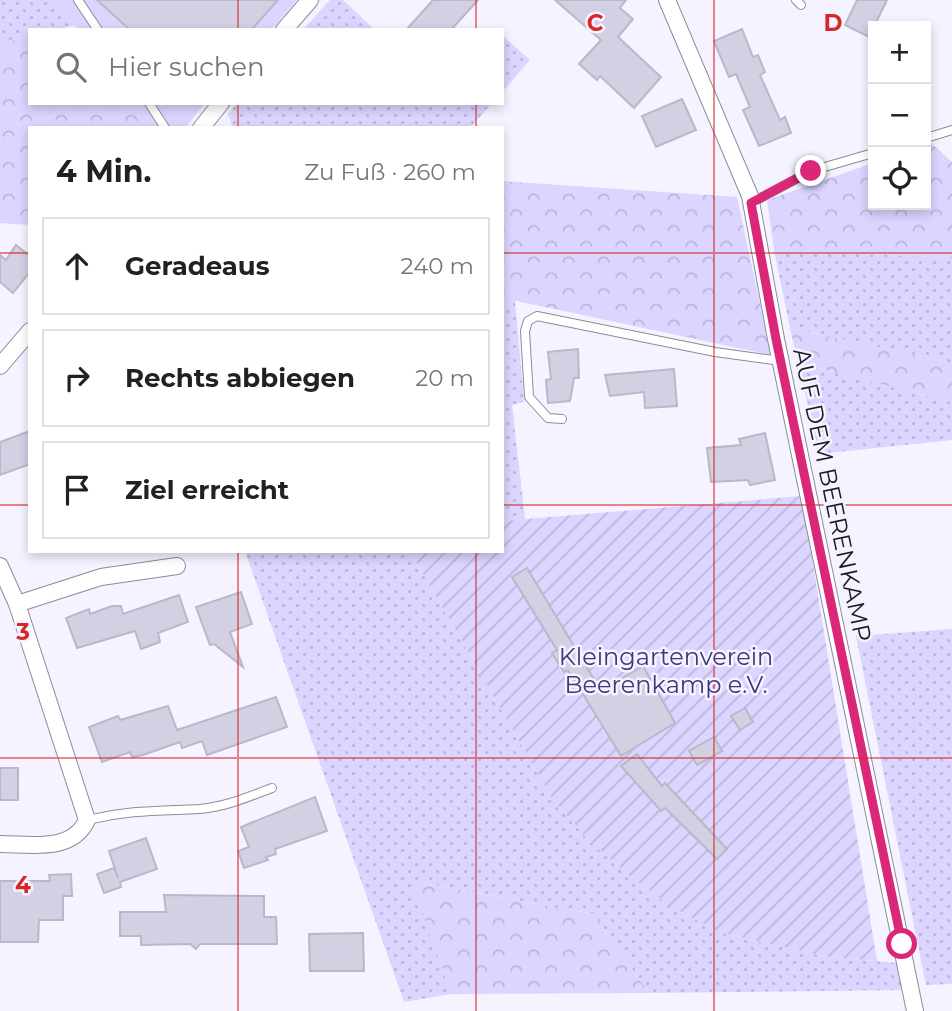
<!DOCTYPE html>
<html lang="de">
<head>
<meta charset="utf-8">
<style>
  :root { --surface:#fff; --page:#f6f6f6; --text:#202124; --muted:#757577; --line:#e0e0e0 }
  body { margin:0; font-family:Montserrat,sans-serif; background:var(--page); color:var(--text) }
  .controls { position:absolute; right:21px; top:21px; display:grid; overflow:hidden; border-radius:0px; box-shadow:0 4px 10px #0003 }
  .controls button { width:63px; height:63px; display:grid; place-items:center; padding:0; border:0; border-bottom:2px solid var(--line); background:var(--surface); color:var(--text); font:35px sans-serif }
  .stop { position:absolute; width:21px; height:21px; margin:-16px; border:5px solid #db2777; border-radius:50%; background:#fff }
  .stop.end { background:#db2777; border-color:#fff; box-shadow:0 2px 7px #0008 }
  .list { margin:0; padding:0; list-style:none }
  h2 { display:flex; justify-content:space-between; align-items:center; height:91px; margin:0; padding:0 28px; font-size:30px }
  h2 small { font-size:23px; font-weight:400; color:var(--muted) }
  .list li { display:grid; grid-template-columns:46px 1fr auto; gap:21px; align-items:center; box-sizing:border-box; height:98px; margin:0 14px 14px; padding:0 14px; border:2px solid var(--line); border-radius:0px }
  .list b { display:block; font-size:26px; white-space:nowrap }
  .list em { font-size:23px; font-style:normal; color:var(--muted) }
  .icon { flex:none; width:38px; height:38px; fill:none; stroke:currentColor; stroke-width:2; stroke-linecap:round; stroke-linejoin:round }
  .map { position:relative; flex:none; width:952px; height:1011px; overflow:hidden }
  .search { position:absolute; background:var(--surface); box-shadow:0 4px 10px #0003; left:28px; top:28px; width:476px; height:77px; display:flex; align-items:center; gap:18px; box-sizing:border-box; padding:0 24px; border-radius:0px; color:var(--muted); font-size:26px }
  .panel { position:absolute; background:var(--surface); box-shadow:0 4px 10px #0003; left:28px; top:126px; width:476px; height:427px; border-radius:0px }
  .map>svg:first-child { display:block }
</style>
</head>
<body>
<div class="map">
<svg width="952" height="1011" viewBox="0 0 952 1011">
  <defs>
    <pattern id="grass-dots" width="8" height="8" patternUnits="userSpaceOnUse" patternTransform="scale(1.75)"><rect width="8" height="8" fill="#dbd5ff"/><path d="M2 2h.1M6 6h.1" fill="none" stroke="#bbb6da" stroke-width="1.8" stroke-linecap="round"/></pattern>
    <pattern id="forest-crowns" width="20" height="18" patternUnits="userSpaceOnUse" patternTransform="scale(1.75)"><rect width="20" height="18" fill="#dbd5ff"/><path d="M2 6a3 3 0 1 1 6 0M12 15a3 3 0 1 1 6 0" fill="none" stroke="#bbb6da"/></pattern>
    <pattern id="garden-furrows" width="10" height="10" patternUnits="userSpaceOnUse" patternTransform="scale(1.75)"><rect width="10" height="10" fill="#dbd5ff"/><path d="M-1 1l2-2M0 10L10 0M9 11l2-2" fill="none" stroke="#bbb6da"/></pattern>
  </defs>
  <rect width="100%" height="100%" fill="#f5f3ff"/>
  <!-- grass -->
  <g fill="url(#grass-dots)">
    <path d="M0 0H56L75 25 57 30H30V36L0 44Z"/>
    <path d="M330 0H343L375 30H303Z"/>
    <path d="M502 35 530 60 502 92Z"/>
    <path d="M237 103H492L470 128H233L228 114Z"/>
    <path d="M774 250 952 258V363L790 328Z"/>
    <path d="M502 298 515 300 524 402 512 405 525 519 502 521Z"/>
    <path d="M798 363 952 402V440L819 454Z"/>
    <path d="M245 551H410L552 798 588 840 631 877 670 906 719 932 827 957 898 963 902 990 649 993 593 914 412 881 451 994 404 1002Z"/>
    <path d="M952 629V984L926 985 856 636Z"/>
  </g>
  <!-- forest -->
  <g fill="url(#forest-crowns)">
    <path d="M30 36V103H132L149 128H30V225L0 223V44Z"/>
    <path d="M931 143 952 162V258L774 250 767 200 873 163V205H926V145Z"/>
    <path d="M502 181 737 197 771 355 502 298Z"/>
    <path d="M790 328 952 363V402L798 363Z"/>
    <path d="M411 881 593 914 649 993 451 994Z"/>
  </g>
  <!-- park -->
  <g fill="#dbd5ff">
    <path d="M56 0H297L271 30H78Z"/>
    <path d="M132 103H205L185 128H149Z"/>
  </g>
  <!-- garden -->
  <path fill="url(#garden-furrows)" d="M802 496 877 961 827 957 719 932 670 906 631 877 588 840 552 798 410 551H502V521Z"/>
  <!-- building -->
  <g fill="#d2d0e2" stroke="#bab7c9" stroke-width="2">
    <path d="M97 0H278L251 30H130Z"/>
    <path d="M433 0H478L451 30H406Z"/>
    <path d="M555 0H626L620 8 633 19 618 37 661 77 634 108 600 76 597 80 579 64 601 40Z"/>
    <path d="M857 0H887L869 37 845 25Z"/>
    <path d="M742 29 753 57 758 55 765 72 760 75 780 120 785 117 791 133 759 146 743 110 750 107 736 74 729 77 714 41Z"/>
    <path d="M682 99 696 130 656 147 642 116Z"/>
    <path d="M16 245 30 256V272L13 293 0 282V255L6 260Z"/>
    <path d="M578 349 579 378H574L570 401 548 403 546 380 551 379 548 352Z"/>
    <path d="M674 369 677 406 645 408 644 392 610 396 605 375Z"/>
    <path d="M30 431V464L0 475V442Z"/>
    <path d="M765 433 775 480 750 485 748 480 711 482 707 448 741 445 739 439Z"/>
    <path d="M527 568 601 691 643 666 675 723 621 756 568 670 564 672 552 653 557 650 512 577Z"/>
    <path d="M241 592 252 624 230 632 243 667 214 644 210 645 196 607Z"/>
    <path d="M179 595 188 622 158 633 160 642 141 649 135 631 77 648 66 618 89 609 90 614 112 606H121L123 614Z"/>
    <path d="M276 697 287 727 207 755 202 741 182 748 180 742 143 755 132 757 130 752 102 762 89 727 118 716 120 720 168 706 177 730Z"/>
    <path d="M745 708 753 722 740 730 731 716Z"/>
    <path d="M714 737 722 751 697 765 689 751Z"/>
    <path d="M637 754 662 786 665 783 727 849 717 859 665 808 661 811 621 766Z"/>
    <rect x="0" y="768" width="18" height="32"/>
    <path d="M315 797 327 831 275 849 276 854 266 857 268 860 244 868 238 851 249 847 241 827Z"/>
    <path d="M146 838 157 869 120 882 121 887 104 893 97 874 114 868 118 878 109 851Z"/>
    <path d="M71 874 72 896H63V920H39L38 942H0V881H50L49 875Z"/>
    <path d="M164 895 264 896V917H276L277 944H200L196 949 190 944 141 945V936H120V912H166Z"/>
    <path d="M363 933 364 971H310L309 934Z"/>
  </g>
  <g fill="none" stroke-linecap="round" stroke-linejoin="round">
    <!-- service casing -->
    <g stroke="#8d8b9c" stroke-width="10">
      <g id="service">
        <path d="M78 0 98 30"/>
        <path d="M796 0 801 5"/>
        <path d="M149 103 165 128"/>
        <path d="M926 138 952 130"/>
        <path d="M751 203 811 171 873 153"/>
        <path d="M562 419 548 418 529 397 525 331 528 321 537 316 715 352 781 361"/>
        <path d="M87 820C130 810 157 811 199 809 225 807 248 797 272 788"/>
      </g>
    </g>
    <!-- minor casing -->
    <g stroke="#8d8b9c" stroke-width="18">
      <g id="minor">
        <path d="M667 0 750 196 776 339 915 1011"/>
        <path d="M284 30 310 0"/>
        <path d="M201 128 221 103"/>
        <path d="M0 366 30 331"/>
        <path d="M0 566 17 604 87 820C72 853 30 844 0 844"/>
        <path d="M17 604 101 577 177 566"/>
      </g>
    </g>
    <!-- service -->
    <use href="#service" stroke="#fff" stroke-width="8"/>
    <!-- minor -->
    <use href="#minor" stroke="#fff" stroke-width="16"/>
  </g>
  <g fill="none" stroke-linecap="round" stroke-linejoin="round">
    <!-- route -->
    <path stroke="#db2777" stroke-width="9" d="M811 171 751 203 776 339 902 944"/>
  </g>
  <!-- grid -->
  <path fill="none" stroke="#d62828" stroke-width="2" stroke-opacity="0.55" d="M238 0V30M476 0V30M714 0V1011M238 103V128M476 103V128M0 253H30M502 253H952M0 505H30M502 505H952M238 551V1011M476 551V1011M0 758H952"/>
  <g text-anchor="middle" stroke-width="5" stroke-linejoin="round" paint-order="stroke">
    <!-- street labels -->
    <g font-size="24" fill="#1b1a21" stroke="#f5f3ff">
      <text transform="translate(832 495) rotate(78)" y="8">AUF DEM BEERENKAMP</text>
    </g>
    <!-- park labels -->
    <g font-size="24" fill="#46337c" stroke="#f5f3ff">
      <text x="666" y="665">Kleingartenverein<tspan x="666" dy="28">Beerenkamp e.V.</tspan></text>
    </g>
  </g>
  <g font-size="23" text-anchor="middle" font-weight="bold" fill="#d62828" stroke="#f5f3ff" stroke-width="5" stroke-linejoin="round" paint-order="stroke">
    <text x="595" y="31">C</text>
    <text x="833" y="31">D</text>
    <text x="23" y="640">3</text>
    <text x="23" y="893">4</text>
  </g>
</svg>
<div class="controls">
<button>+</button>
<button>−</button>
<button><svg class="icon" aria-label="locate" viewBox="0 0 24 24"><circle cx="12" cy="12" r="6"/><path d="M12 2v4M12 18v4M2 12h4M18 12h4"/></svg></button>
</div>
<div class="stop" style="left:902px;top:944px"></div>
<div class="stop end" style="left:811px;top:171px"></div>
<div class="search"><svg class="icon" aria-label="search" viewBox="0 0 24 24"><circle cx="10" cy="10" r="6"/><path d="M15 15l6 6"/></svg>Hier suchen</div>
<section class="panel">
<h2>4 Min.<small>Zu Fuß · 260 m</small></h2>
<ul class="list">
<li><svg class="icon" aria-label="ahead" viewBox="0 0 24 24"><path d="M12 20V5M6 11l6-6 6 6"/></svg><div><b>Geradeaus</b></div><em>240 m</em></li>
<li><svg class="icon" aria-label="right" viewBox="0 0 24 24"><path d="M7 20v-9h11M14 6l5 5-5 5"/></svg><div><b>Rechts abbiegen</b></div><em>20 m</em></li>
<li><svg class="icon" aria-label="arrive" viewBox="0 0 24 24"><path d="M6 21V4h12l-3 4 3 4H6"/></svg><div><b>Ziel erreicht</b></div></li>
</ul>
</section>
</div>
</body>
</html>
